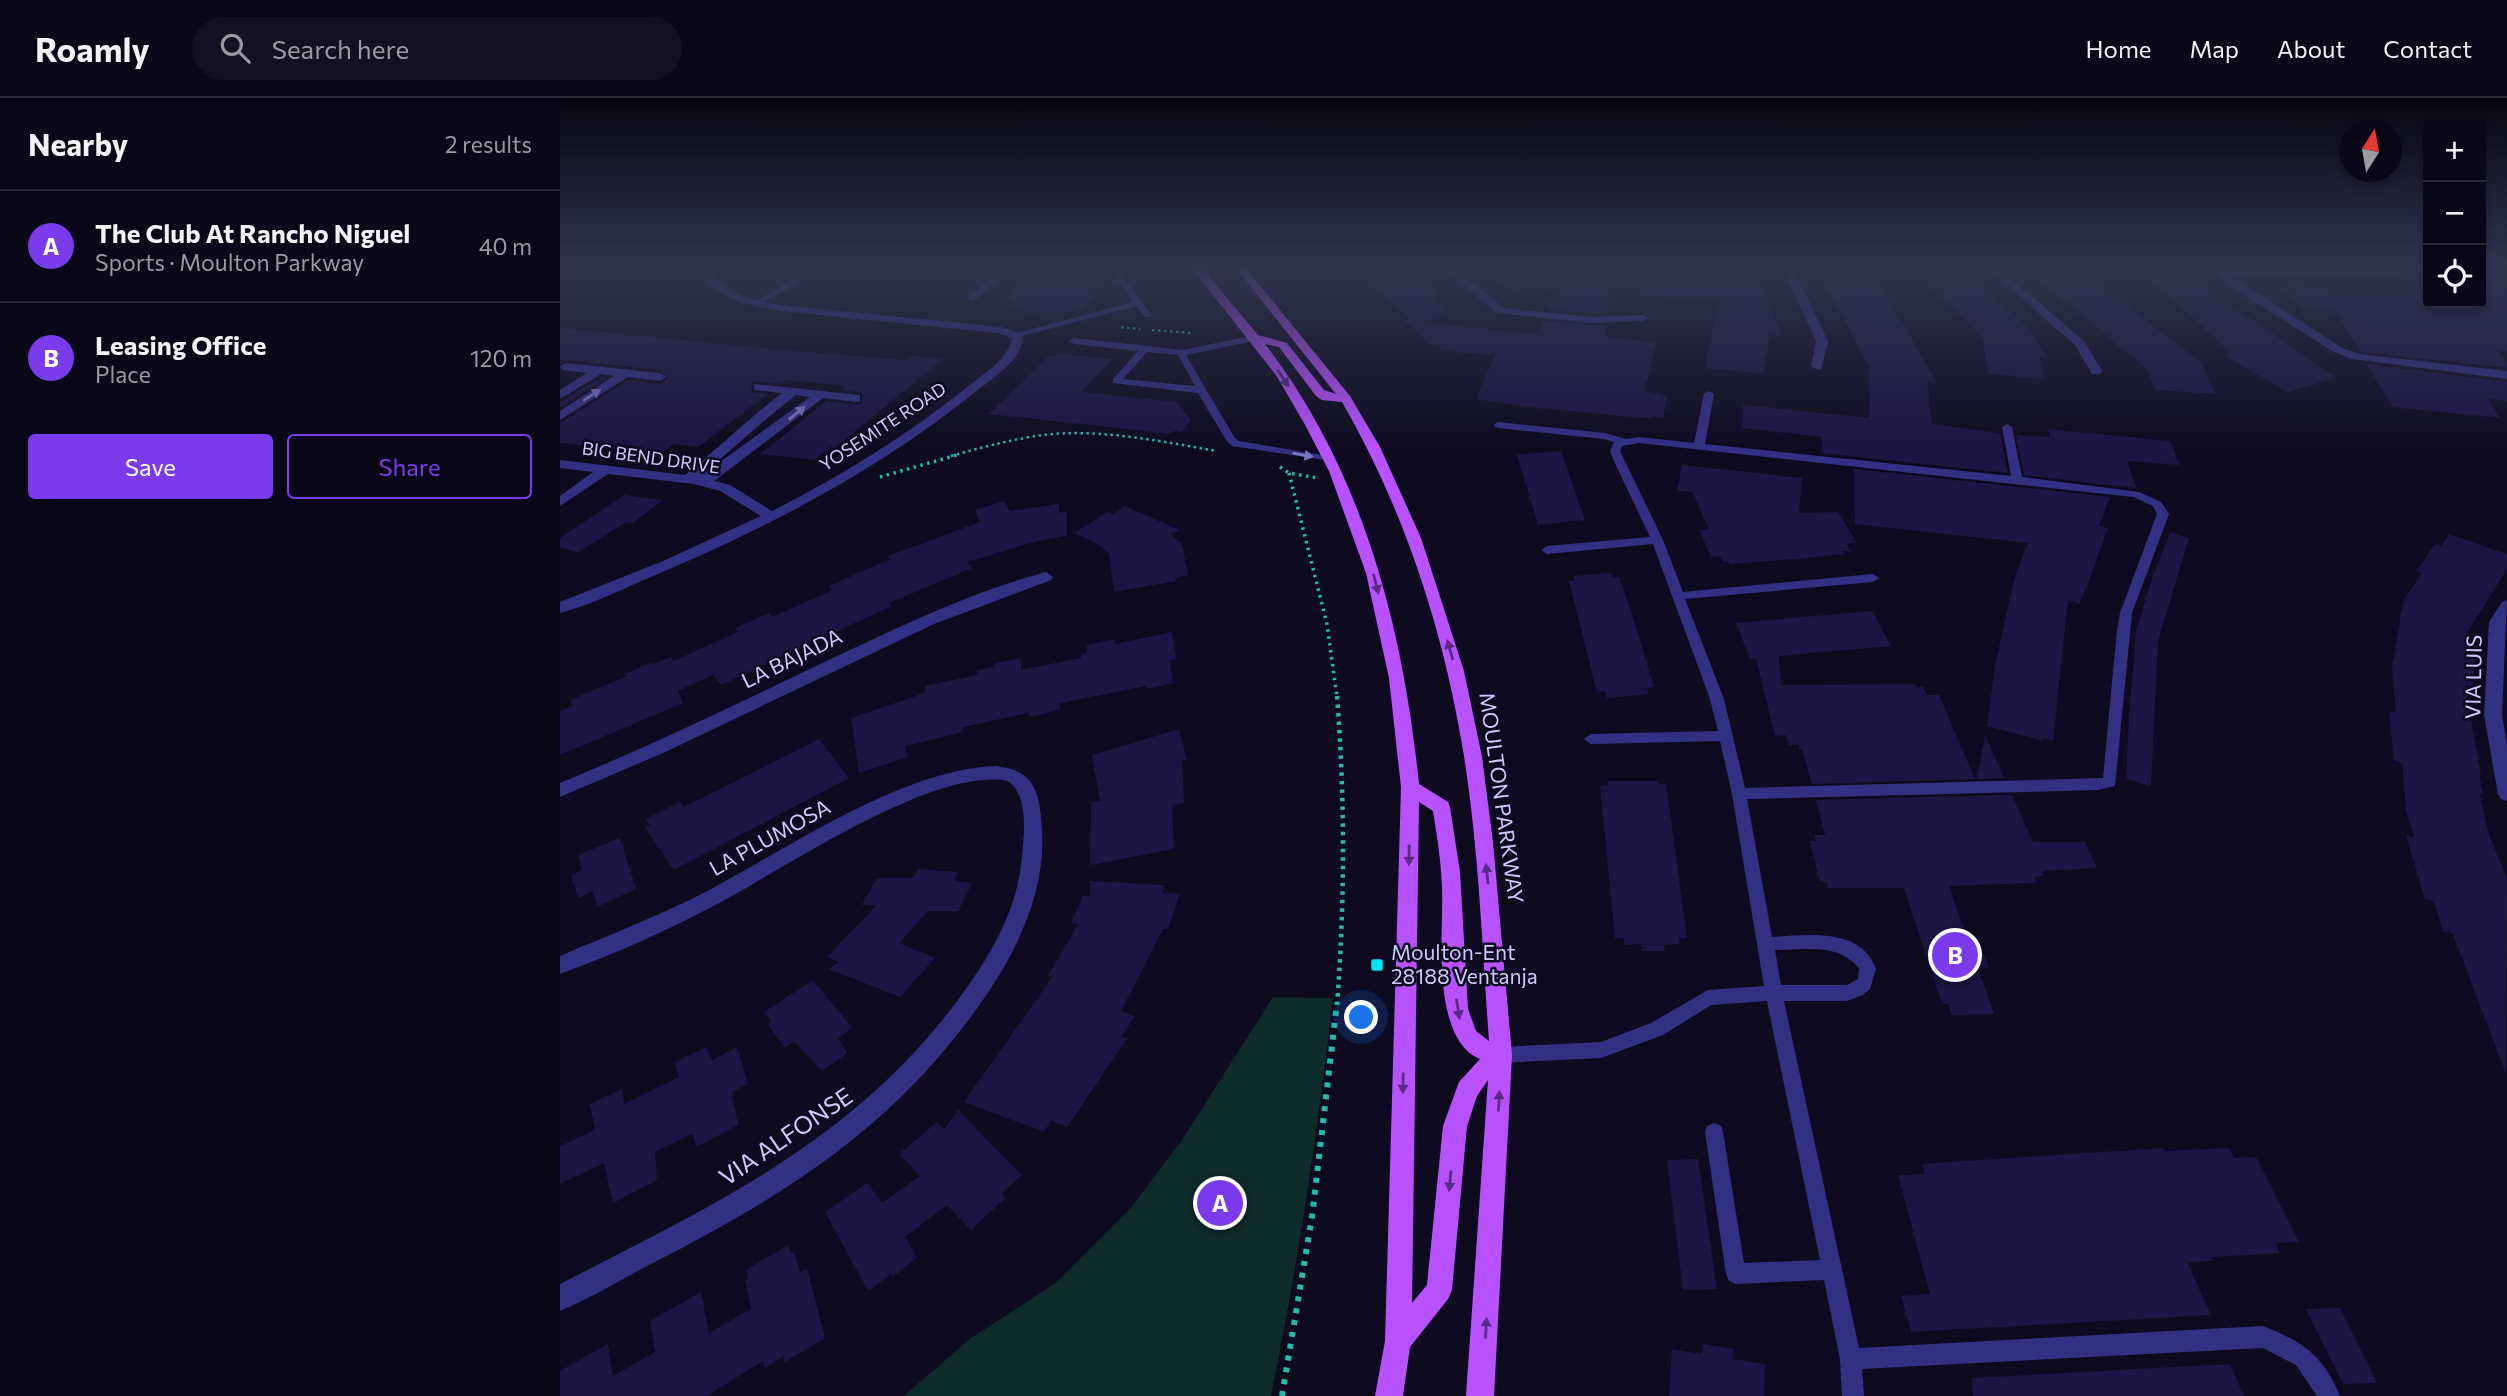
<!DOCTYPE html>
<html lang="en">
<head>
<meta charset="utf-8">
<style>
  :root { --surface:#0a0818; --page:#131121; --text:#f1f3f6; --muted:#999aa2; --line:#2a2937; --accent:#7c3aed }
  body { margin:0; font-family:Commissioner,sans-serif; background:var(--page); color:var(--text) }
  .controls { position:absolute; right:21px; top:21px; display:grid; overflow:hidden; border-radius:7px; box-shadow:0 4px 10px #0003 }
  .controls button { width:63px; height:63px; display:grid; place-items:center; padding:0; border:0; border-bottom:2px solid var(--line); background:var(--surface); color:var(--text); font:35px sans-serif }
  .compass { position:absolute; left:1779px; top:21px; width:63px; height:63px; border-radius:50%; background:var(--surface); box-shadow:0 4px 10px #0003; rotate:11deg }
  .you { position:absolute; left:802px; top:920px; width:24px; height:24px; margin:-18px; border:5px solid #fff; border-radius:50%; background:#1a73e8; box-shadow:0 0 0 10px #1a73e833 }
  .badge { display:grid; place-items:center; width:46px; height:46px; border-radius:50%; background:var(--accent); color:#fff; font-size:23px; font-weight:700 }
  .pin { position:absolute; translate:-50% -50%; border:4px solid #fff; box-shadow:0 2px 7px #0006 }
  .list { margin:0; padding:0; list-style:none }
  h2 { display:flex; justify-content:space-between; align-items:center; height:91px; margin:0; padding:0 28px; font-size:30px }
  h2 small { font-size:23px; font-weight:400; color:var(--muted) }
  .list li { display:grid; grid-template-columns:46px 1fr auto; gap:21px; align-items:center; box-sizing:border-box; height:112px; padding:0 28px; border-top:2px solid var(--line) }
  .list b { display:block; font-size:26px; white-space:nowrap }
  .list p { margin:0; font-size:23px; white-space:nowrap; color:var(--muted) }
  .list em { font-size:23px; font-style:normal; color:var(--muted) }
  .actions { display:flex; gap:14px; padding:21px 28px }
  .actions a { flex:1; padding:16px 0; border:2px solid var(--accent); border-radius:7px; text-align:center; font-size:24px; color:var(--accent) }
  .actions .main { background:var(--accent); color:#fff }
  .icon { flex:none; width:38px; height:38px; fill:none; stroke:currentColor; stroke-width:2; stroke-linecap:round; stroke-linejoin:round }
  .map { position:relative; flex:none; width:1947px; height:1298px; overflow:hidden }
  header { display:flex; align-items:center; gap:42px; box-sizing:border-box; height:98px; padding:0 35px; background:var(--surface); border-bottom:2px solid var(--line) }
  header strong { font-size:33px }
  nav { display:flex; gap:38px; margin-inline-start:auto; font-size:24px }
  .search { width:490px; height:63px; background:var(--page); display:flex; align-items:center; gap:18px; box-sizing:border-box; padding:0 24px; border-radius:38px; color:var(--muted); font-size:26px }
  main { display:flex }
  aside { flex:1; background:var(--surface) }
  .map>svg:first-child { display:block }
</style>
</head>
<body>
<header>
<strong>Roamly</strong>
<div class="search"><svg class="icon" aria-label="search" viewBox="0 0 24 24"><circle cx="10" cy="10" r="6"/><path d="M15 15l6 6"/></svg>Search here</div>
<nav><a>Home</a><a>Map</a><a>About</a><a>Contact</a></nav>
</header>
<main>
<aside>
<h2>Nearby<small>2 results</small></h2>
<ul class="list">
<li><span class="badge">A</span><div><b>The Club At Rancho Niguel</b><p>Sports · Moulton Parkway</p></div><em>40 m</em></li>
<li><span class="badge">B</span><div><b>Leasing Office</b><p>Place</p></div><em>120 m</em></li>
</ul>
<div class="actions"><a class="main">Save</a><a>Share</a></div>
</aside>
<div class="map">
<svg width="1947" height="1298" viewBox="0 0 1947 1298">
  <rect width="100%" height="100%" fill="#0e0b20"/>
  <!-- green -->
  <path fill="#0d2b29" d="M713 899 773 900C758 1033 738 1166 711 1298H344L411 1240 497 1184 570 1111 622 1042Z"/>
  <!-- building -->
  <g fill="#1d1543">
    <path d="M474 169H552L523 213 463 215 465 212 446 211 453 202 446 200Z"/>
    <path d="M791 169H848L880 196 872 198 891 214 863 224 961 235H978L983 223 1046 227 1045 239 1096 244 1085 293 1107 298 1103 320 1092 319V321L960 308 916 301 935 257 896 254 873 248 844 222H851Z"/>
    <path d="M914 169H1193L1222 237H1210L1203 276 1145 270 1159 200 1049 197 1047 216 987 212 995 192 966 188 954 192Z"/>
    <path d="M1276 169H1309L1377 284 1367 283 1372 326 1440 335 1448 375 1262 355V339L1181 330 1183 307 1309 320V269L1259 174 1277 172Z"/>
    <path d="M1350 169H1398L1469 230 1487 259H1479L1484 281 1428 276 1422 237Z"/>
    <path d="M1493 169H1513L1520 173 1641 264 1656 296 1595 292 1587 271 1466 172Z"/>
    <path d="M1578 169H1624L1647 190 1776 280 1728 294 1665 258 1669 253Z"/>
    <path d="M1921 169H1947V253L1937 252 1947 265V270L1801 254 1773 213 1741 212 1722 187 1868 198V205H1921Z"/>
    <path d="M0 230 256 255 348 262 352 258 383 261 275 350 271 349 254 362 200 356 267 303 297 307 302 305V295L281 292 286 288 227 282 221 286 194 283 191 286 192 294 208 296 138 349 114 346 100 356 0 345V325L69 282 100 286 108 280 100 272 6 262 0 266Z"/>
    <path d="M499 256 553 261 521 294 615 304 631 322 622 334 614 333 611 336 429 316 488 259Z"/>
    <path d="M1807 266 1947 284V303L1928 301 1940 320 1832 309Z"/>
    <path d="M42 279 47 280 0 310V304Z"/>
    <path d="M1488 331 1610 343 1620 367 1567 363 1576 390 1464 377 1456 337 1490 339Z"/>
    <path d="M1001 353 1025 422 978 427 957 357Z"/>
    <path d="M1122 367 1242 380 1239 415 1278 414 1297 445 1287 446 1290 453H1283L1285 456 1245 460 1170 466 1168 464H1163L1160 458 1151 459 1139 432 1149 431 1132 394 1117 393Z"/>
    <path d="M1294 371 1550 399 1539 428 1548 430 1529 483 1519 506 1508 502 1493 643 1484 640 1483 643 1427 628 1435 568 1455 478 1468 445 1295 426Z"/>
    <path d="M64 397 103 402 73 425 66 424 18 454 0 450V440Z"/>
    <path d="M445 403 450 413 499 406V415L507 413V438L477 443 407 464 412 470 329 505 332 508 161 587 153 577 118 593 123 605 0 657V613L13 608 10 602 67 578 65 576 92 564 93 566 111 559 113 563 178 534 175 530 209 515 212 519 273 492 269 488 330 461 328 458 420 424 415 412Z"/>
    <path d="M565 408 620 432 610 436 622 446 628 477 615 480 616 483 554 494 549 455 538 446 514 435 547 414 552 416Z"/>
    <path d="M1610 434 1629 440 1598 543 1591 688 1566 681 1569 620 1576 534 1591 483Z"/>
    <path d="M1889 436 1947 456V471L1907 535 1917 538 1913 589 1905 587 1921 677 1919 676 1923 696 1920 695 1927 731 1947 781 1946 976 1893 836 1883 833 1874 803 1865 801 1846 737 1854 739 1846 713 1842 665 1834 663 1829 613 1836 615 1832 570 1843 503 1862 475 1856 473 1875 446 1881 448Z"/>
    <path d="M1051 475 1053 480 1059 479 1069 507 1094 589 1087 590 1089 596 1047 600 1045 593 1037 594 1009 483H1015L1013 478Z"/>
    <path d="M1312 513 1331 548 1219 558 1221 587 1355 586 1356 589H1363L1367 597H1379L1415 681 1252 686 1242 651H1239L1238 647H1228L1226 637 1215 638 1196 561H1190L1176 525Z"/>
    <path d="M612 534 616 561 610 562 613 585 586 591V588L501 605 499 612 469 619V615L403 629V634L345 648 348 659 299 675 291 620 365 595V588L417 577V572L435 569V565L461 560V572L521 560V556L527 555V547L555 541V546Z"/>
    <path d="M619 631 627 662 622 663 624 705 612 707 614 751 530 767 531 704 540 703 532 657Z"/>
    <path d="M1425 637 1444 680 1417 681Z"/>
    <path d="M259 641 289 680 114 772 85 729 90 727 86 721 120 704 124 709Z"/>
    <path d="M1048 683H1098V686H1106L1127 840H1119L1120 846 1104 847 1105 853H1082L1081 846 1064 847V840H1055L1040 688 1048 687Z"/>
    <path d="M1452 697 1473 744H1525L1537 770 1482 773 1484 778 1474 779 1476 785 1389 788 1408 843 1418 842 1429 870 1418 871 1434 916 1392 917 1388 906H1382L1344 790H1268L1267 784H1260L1250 743H1256L1254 737H1265L1256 702Z"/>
    <path d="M60 740 76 791 37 809 33 793 18 800 11 777 22 772 18 757Z"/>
    <path d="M358 771 398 774 394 783 412 785 398 813H368L339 845 375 860 340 899 269 871 279 864 267 859 316 808 302 807 317 780H353Z"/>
    <path d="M530 783 605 787 602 795 620 796 608 831H603L561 913 575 918 561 939 567 941 507 1029 491 1023 484 1034 404 1004 493 878H488L518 826 511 825 523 798H530Z"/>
    <path d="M253 882 292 930 278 940 287 955 262 973 234 943 225 950 208 927 212 924 204 914Z"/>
    <path d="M146 949 152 962 177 949 188 986 172 994 178 1027 137 1049 132 1036 95 1054 97 1082 53 1105 44 1065 0 1086V1048L35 1032 30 1006 62 991 64 1006 119 979 115 964Z"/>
    <path d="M398 1012 462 1077 442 1095 445 1100 411 1132 387 1107 345 1139 357 1160 332 1179 331 1176 308 1193 265 1114 307 1085 322 1105 360 1078 339 1056 377 1024 384 1031Z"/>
    <path d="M1603 1050 1604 1053 1669 1050 1674 1060 1696 1059 1739 1144 1716 1145 1720 1155 1652 1159 1653 1163 1627 1164 1651 1217 1351 1234 1341 1198 1370 1196 1338 1077 1365 1076 1362 1066Z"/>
    <path d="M1138 1061 1157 1191 1123 1192 1107 1062Z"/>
    <path d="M228 1147 231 1156 234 1154 240 1174 247 1171 265 1240 225 1264 224 1258 205 1270 203 1263 147 1298H0V1273L48 1246 53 1278 95 1254 90 1223 141 1194 149 1235 191 1211 185 1182 188 1181 186 1172Z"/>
    <path d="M1780 1210 1817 1285 1783 1286 1746 1211Z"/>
    <path d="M1143 1246 1174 1251 1173 1261 1205 1266 1204 1298H1109L1112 1251 1142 1256Z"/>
    <path d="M1670 1266 1684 1298H1413L1412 1280Z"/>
  </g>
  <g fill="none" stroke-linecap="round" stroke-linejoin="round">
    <!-- path-far3 -->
    <g stroke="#22bbac" stroke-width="2.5" stroke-dasharray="2.5 3.5" stroke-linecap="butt">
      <path d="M561 229 580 231"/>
      <path d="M592 232 632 235"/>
      <path d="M391 358C419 350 446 343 475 338 535 329 598 343 657 353"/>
    </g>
    <!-- path-far2 -->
    <g stroke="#22bbac" stroke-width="3.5" stroke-dasharray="2.5 4.5" stroke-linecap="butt">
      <path d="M720 369 729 375 758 380"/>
      <path d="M729 375 767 526 777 599"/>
      <path d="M320 379 397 357"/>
    </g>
    <!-- path-far1 -->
    <path stroke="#22bbac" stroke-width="4.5" stroke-dasharray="3.5 5" stroke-linecap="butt" d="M777 598C785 701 785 803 777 907"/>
    <!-- path -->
    <path stroke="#22bbac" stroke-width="6" stroke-dasharray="5 7" stroke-linecap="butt" d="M722 1298 752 1119 777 905"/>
    <!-- service -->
    <g fill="#313184" fill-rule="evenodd">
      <path d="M434 169H442L440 181 415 202H409V198L433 178Z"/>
      <path d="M559 176 562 177 592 217 591 219H585L577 208 454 240 449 237 573 204 555 179Z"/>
      <path d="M234 181 237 182V186L199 207 192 205Z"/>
      <path d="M695 237 698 238V242L627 257V259L675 340 679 343 768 358 772 359V363L672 348 666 342 638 295 553 285V281L578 253 514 246 509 243 514 240 623 252ZM587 254 618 257 635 288 563 281Z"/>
      <path d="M1149 293 1154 296 1145 346 1451 378 1442 329 1447 326 1452 329 1462 379 1579 394 1601 404 1609 416 1572 515 1555 688 1538 692 1187 701 1212 839C1247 837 1301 829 1316 871L1310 891 1303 897 1287 903H1224L1299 1250 1703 1228C1743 1244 1763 1257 1780 1298H1757L1736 1267 1703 1250 1302 1271 1304 1298H1282L1280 1261 1264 1182 1176 1186 1169 1183 1166 1176 1145 1034 1147 1028 1154 1025 1161 1028 1163 1034 1184 1165 1260 1162 1207 903 1151 907 1103 937 1041 960 941 965 935 963 932 957 935 951 941 949 1041 944 1091 925 1148 892 1204 888 1172 696 1160 643 1031 646 1024 641 1031 636 1158 633 1150 601 1093 446 987 456 981 452 987 448 1090 439 1053 361 1050 353 1054 344 1044 341 938 330 933 327 938 324 1045 335 1066 341 1079 339 1134 345 1144 296ZM1079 345 1573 399 1593 408 1597 416 1560 515 1557 532 1543 680 1185 690 1164 601 1125 501 1313 484 1319 480 1313 476 1123 494 1103 442 1060 353 1062 348ZM1243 851C1266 851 1283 852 1299 870L1298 881 1287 887H1221L1215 852Z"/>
    </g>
    <!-- minor -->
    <g fill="#313184" fill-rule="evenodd">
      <path d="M143 169H153L152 173C167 198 193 201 220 207L441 229 462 236C467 258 434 279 419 291 322 370 213 427 98 476 66 489 34 506 0 515V504L103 463 201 418 160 393 134 386 48 376 0 408V398L33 374 0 370V362L125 377C159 350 188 321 222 295L194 292V286L300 297V303L296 304 263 300 154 383 170 387 212 413C281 378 346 338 406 290 423 276 447 263 452 240L439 235 220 213 181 205 152 190 142 173ZM236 297 250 299 139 379C172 352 202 323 236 297Z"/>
      <path d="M881 169H892L944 210 1031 219 1083 217 1089 220 1083 223 1031 225 937 215Z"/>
      <path d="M1222 169H1232L1268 243 1261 272 1251 269 1256 243Z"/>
      <path d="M1426 169H1437L1524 243 1542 273 1540 276H1532L1515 247Z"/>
      <path d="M1649 169H1660L1664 172 1835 173V177L1789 180 1671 178 1782 250 1798 256 1947 273V281L1792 261 1774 254 1671 189Z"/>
      <path d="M6 265 100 275 106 279 100 283 68 279 0 322V313L54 278 41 276 0 301V292L27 275 2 272 0 269Z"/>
      <path d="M486 474 493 479 491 482 374 526 103 655 0 699V685C88 649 173 608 258 567 332 532 407 495 486 474Z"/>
      <path d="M1947 502 1942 617 1947 647V703L1941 701 1938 696 1924 617 1929 524 1942 504Z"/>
      <path d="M436 668C476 672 480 697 482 732 486 792 458 851 425 899 334 1031 224 1098 85 1169 57 1184 29 1201 0 1213V1186C153 1107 292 1044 398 902 430 859 458 812 462 758 464 735 469 698 448 683 375 668 227 769 161 804 109 832 55 856 0 876V858C51 836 102 817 151 791 232 748 343 671 436 668Z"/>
    </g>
    <!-- primary -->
    <path fill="#b851ff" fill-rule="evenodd" d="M631 169H641L698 237 727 245 764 292 776 296 675 169H685L790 298 820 349 861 440 904 573 922 659 933 744 952 957 934 1298H906L928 982 917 998 907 1028 892 1192 888 1201 850 1249 843 1298H815L825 1243 841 689 829 580 806 475 769 373 744 325 716 277ZM705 246 719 249 756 298 762 302 782 304C845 413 884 534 904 658 919 752 922 848 929 943L916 933 908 911 900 774 890 709 888 704 859 686C843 529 803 373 705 246ZM859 704 873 713C877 738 881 763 882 789 884 834 870 940 920 961L899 984 883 1028 867 1187 852 1205Z"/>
  </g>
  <!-- one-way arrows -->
  <defs><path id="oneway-solid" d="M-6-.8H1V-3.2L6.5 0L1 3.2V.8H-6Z" transform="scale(1.75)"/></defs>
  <g fill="#5a2a84">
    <use href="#oneway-solid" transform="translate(723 280) rotate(57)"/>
    <use href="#oneway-solid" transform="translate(816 486) rotate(76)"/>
    <use href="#oneway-solid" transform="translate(890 552) rotate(-106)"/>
    <use href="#oneway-solid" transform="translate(849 757) rotate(91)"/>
    <use href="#oneway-solid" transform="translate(927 776) rotate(-96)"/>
    <use href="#oneway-solid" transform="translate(898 911) rotate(81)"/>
    <use href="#oneway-solid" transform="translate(843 985) rotate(91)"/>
    <use href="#oneway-solid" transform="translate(939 1003) rotate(-87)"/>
    <use href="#oneway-solid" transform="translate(890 1083) rotate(95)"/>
    <use href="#oneway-solid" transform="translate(926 1230) rotate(-87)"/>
  </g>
  <g fill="#7876bb">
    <use href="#oneway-solid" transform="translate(32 297) rotate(-33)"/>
    <use href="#oneway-solid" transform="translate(237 315) rotate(-39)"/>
    <use href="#oneway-solid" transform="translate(743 357) rotate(10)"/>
  </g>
  <!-- sky -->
  <linearGradient id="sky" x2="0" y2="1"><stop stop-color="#080612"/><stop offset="0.48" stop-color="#30344e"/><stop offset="1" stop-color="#30344e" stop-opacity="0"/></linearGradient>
  <rect width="1947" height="350" fill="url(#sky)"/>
  <!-- markers -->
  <rect fill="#00e5f5" stroke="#0e0b20" stroke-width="2.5" x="810" y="860" width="14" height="14" rx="3.5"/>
  <g text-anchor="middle" stroke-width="5" stroke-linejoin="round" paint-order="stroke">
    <!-- far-street labels -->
    <g font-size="18" fill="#cecaff" stroke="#0e0b20">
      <text transform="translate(323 329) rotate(-33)" y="6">YOSEMITE ROAD</text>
      <text transform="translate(91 360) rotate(8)" y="6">BIG BEND DRIVE</text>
    </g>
    <!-- street labels -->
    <g font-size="21" fill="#cecaff" stroke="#0e0b20">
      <text transform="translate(232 561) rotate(-26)" y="7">LA BAJADA</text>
      <text transform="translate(1914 579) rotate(-89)" y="7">VIA LUIS</text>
      <text transform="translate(941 700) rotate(82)" y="7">MOULTON PARKWAY</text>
      <text transform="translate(210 740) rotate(-29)" y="7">LA PLUMOSA</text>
    </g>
    <!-- poi labels -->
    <g font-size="21" fill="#cecaff" stroke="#0e0b20" text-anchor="start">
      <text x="831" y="862">Moulton-Ent<tspan x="831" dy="24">28188 Ventanja</tspan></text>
    </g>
    <!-- near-street labels -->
    <g font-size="24" fill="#cecaff" stroke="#0e0b20">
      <text transform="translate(226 1039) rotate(-34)" y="8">VIA ALFONSE</text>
    </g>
  </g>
</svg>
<div class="controls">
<button>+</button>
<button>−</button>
<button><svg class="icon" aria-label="locate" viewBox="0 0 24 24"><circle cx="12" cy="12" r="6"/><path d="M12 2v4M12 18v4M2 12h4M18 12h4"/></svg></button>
</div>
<svg class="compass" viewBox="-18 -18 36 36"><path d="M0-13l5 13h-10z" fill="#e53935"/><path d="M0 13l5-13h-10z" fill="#999aa2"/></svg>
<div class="you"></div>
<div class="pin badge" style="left:660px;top:1105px">A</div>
<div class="pin badge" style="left:1395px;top:857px">B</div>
</div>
</main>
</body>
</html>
